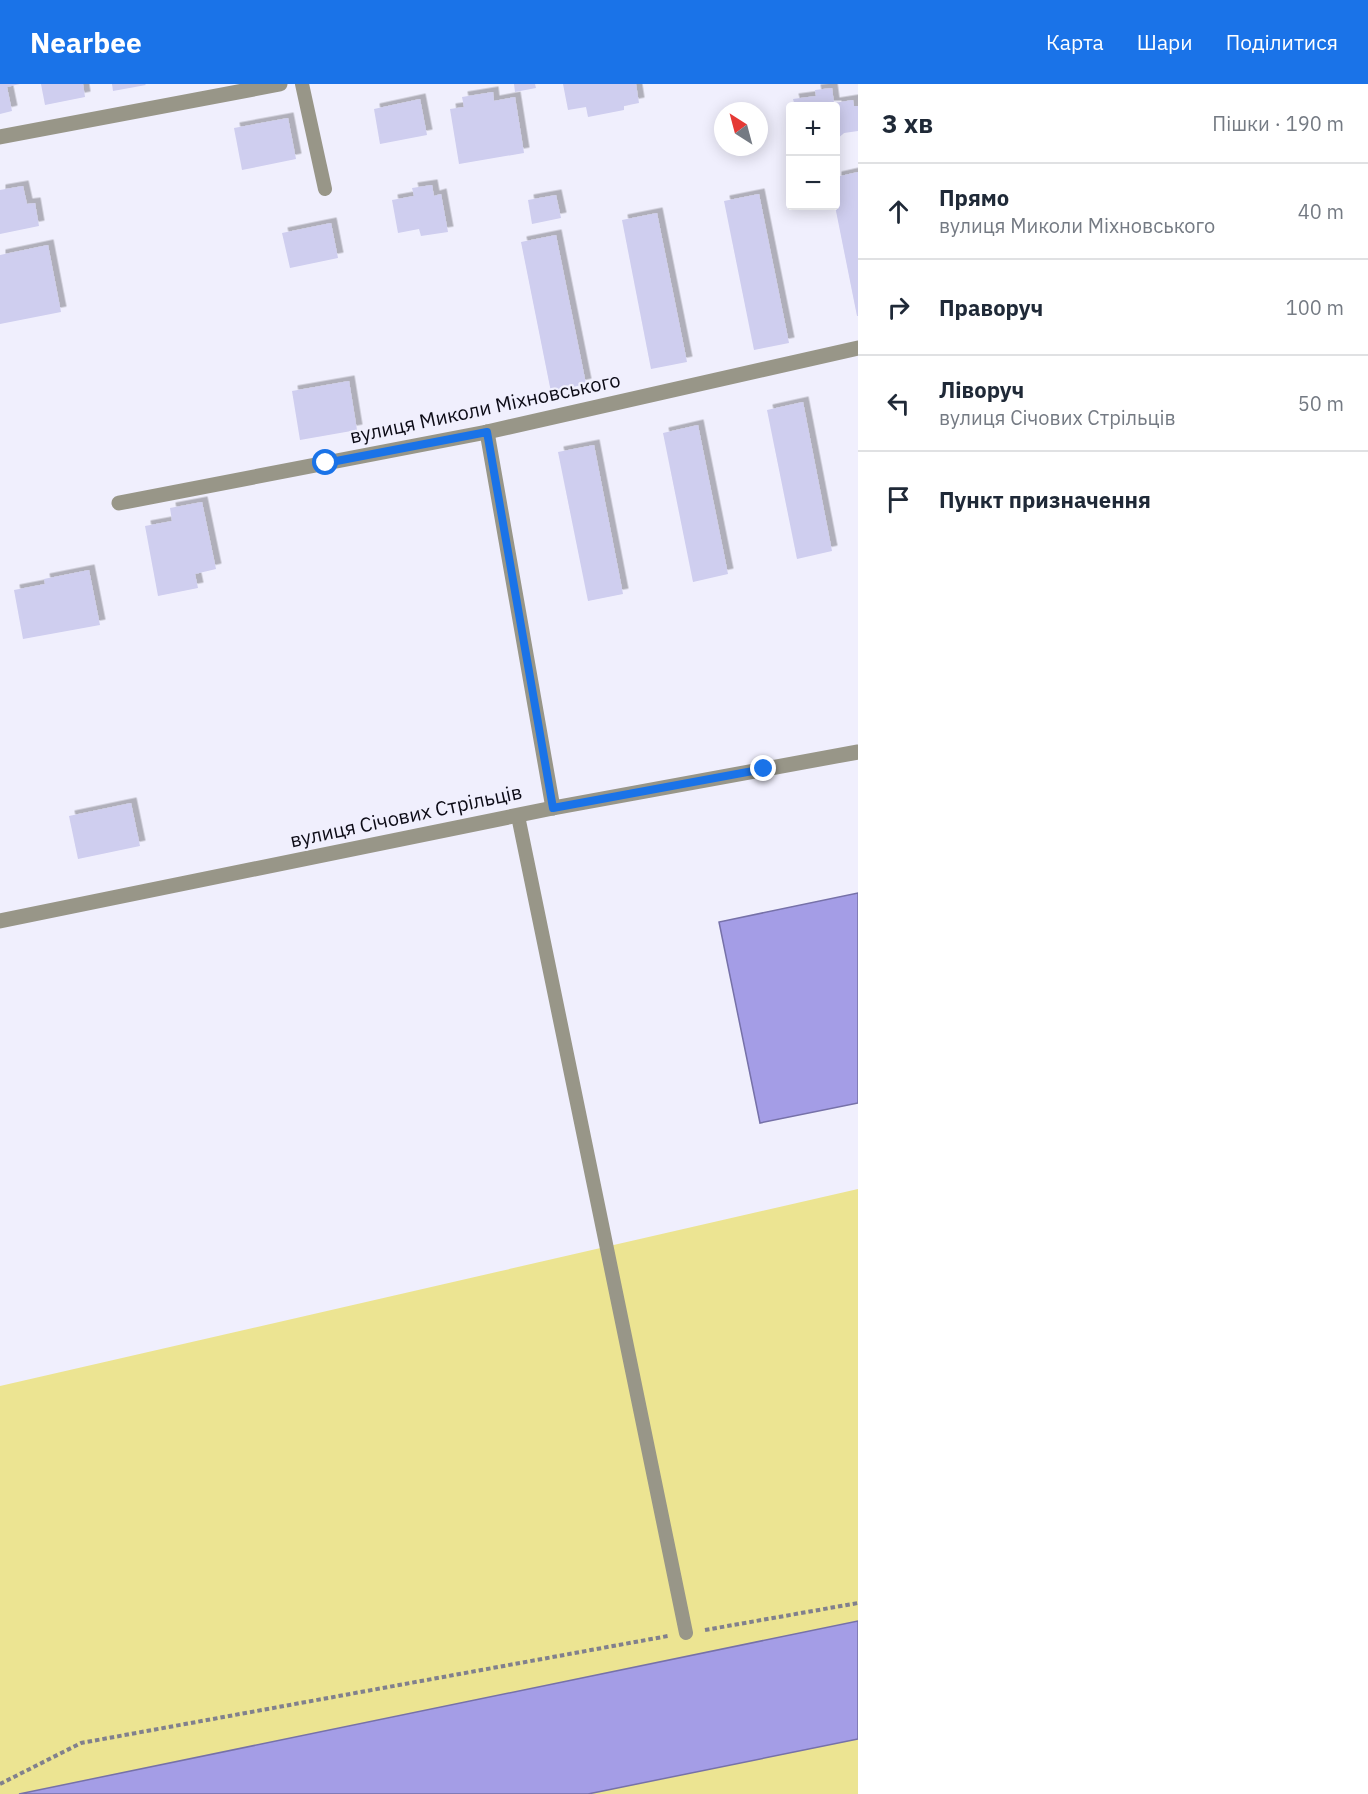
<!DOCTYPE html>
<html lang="uk">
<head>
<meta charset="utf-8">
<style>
  :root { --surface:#fff; --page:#f6f6f7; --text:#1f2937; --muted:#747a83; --line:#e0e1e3; --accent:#1a73e8 }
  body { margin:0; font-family:"IBM Plex Sans",sans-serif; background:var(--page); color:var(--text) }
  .controls { position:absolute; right:18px; top:18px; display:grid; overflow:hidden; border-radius:6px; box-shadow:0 3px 15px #0003 }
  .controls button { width:54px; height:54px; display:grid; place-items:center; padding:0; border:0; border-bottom:2px solid var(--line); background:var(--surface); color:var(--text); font:30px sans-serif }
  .compass { position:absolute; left:714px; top:18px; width:54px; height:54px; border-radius:50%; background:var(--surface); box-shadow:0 3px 15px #0003; rotate:324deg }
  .stop { position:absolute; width:18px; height:18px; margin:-14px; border:4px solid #1a73e8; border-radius:50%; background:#fff }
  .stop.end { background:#1a73e8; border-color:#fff; box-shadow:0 2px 6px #0008 }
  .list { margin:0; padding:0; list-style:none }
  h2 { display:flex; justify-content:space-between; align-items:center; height:78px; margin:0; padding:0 24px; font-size:26px }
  h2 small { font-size:20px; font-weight:400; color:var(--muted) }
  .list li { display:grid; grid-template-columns:39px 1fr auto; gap:18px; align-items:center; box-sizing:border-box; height:96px; padding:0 24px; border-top:2px solid var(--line) }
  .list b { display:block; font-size:22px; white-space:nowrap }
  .list p { margin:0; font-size:20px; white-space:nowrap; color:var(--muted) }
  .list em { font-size:20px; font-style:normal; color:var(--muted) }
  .icon { flex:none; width:33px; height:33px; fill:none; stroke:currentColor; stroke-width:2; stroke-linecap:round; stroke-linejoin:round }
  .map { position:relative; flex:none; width:858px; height:1710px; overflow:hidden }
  header { display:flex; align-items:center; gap:36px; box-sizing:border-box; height:84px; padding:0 30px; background:var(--accent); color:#fff }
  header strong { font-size:28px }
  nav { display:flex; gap:33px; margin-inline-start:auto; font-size:21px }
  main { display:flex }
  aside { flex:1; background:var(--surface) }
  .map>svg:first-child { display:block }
</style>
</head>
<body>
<header>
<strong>Nearbee</strong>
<nav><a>Карта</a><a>Шари</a><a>Поділитися</a></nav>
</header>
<main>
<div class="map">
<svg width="858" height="1710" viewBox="0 0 858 1710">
  <defs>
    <filter id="shadow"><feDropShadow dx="5.5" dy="-5.5" stdDeviation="0" flood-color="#0004"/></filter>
  </defs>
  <rect width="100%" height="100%" fill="#f0effd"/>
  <!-- green -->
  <path fill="#ece492" d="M858 1105V1710H0V1302Z"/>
  <!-- water -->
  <g fill="#a49de6" stroke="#7671a8" stroke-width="1.5">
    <path d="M858 809V1019L760 1039 719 838Z"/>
    <path d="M858 1537V1655L588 1710H19Z"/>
  </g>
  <!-- building -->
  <g fill="#cfceef" filter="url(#shadow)">
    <path d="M0 0H20L7 3 12 27 0 30Z"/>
    <path d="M41 0H83L85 13 45 21Z"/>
    <path d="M112 0H145L146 1 113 7Z"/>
    <path d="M514 0H535L536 4 515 8Z"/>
    <path d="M563 0H636L639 19 624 22V26L588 33 586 23 568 26Z"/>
    <path d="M832 4 834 19 853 16 854 22H858V47L844 49 836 56V22H795L793 15 816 12 815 6Z"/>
    <path d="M493 8 494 17 515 13 524 69 459 80 450 25 464 23 462 13Z"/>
    <path d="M420 15 427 51 380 60 374 25Z"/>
    <path d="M288 34 296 75 242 86 234 44Z"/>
    <path d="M858 88V232H857L835 122 836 93Z"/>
    <path d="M432 101 434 112 441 110 448 148 421 152 419 145 398 149 392 116 414 112 412 104Z"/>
    <path d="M23 102 27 120 35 119 39 142 0 150V106Z"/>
    <path d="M759 110 789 259 754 266 724 117Z"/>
    <path d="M556 111 561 134 532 140 528 116Z"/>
    <path d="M657 129 687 278 651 285 622 136Z"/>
    <path d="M331 139 338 174 290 184 282 149Z"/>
    <path d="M556 151 586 300 551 308 521 158Z"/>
    <path d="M48 161 61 228 0 240V171Z"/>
    <path d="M349 297 357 346 300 356 292 307Z"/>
    <path d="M803 318 832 467 797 475 767 326Z"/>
    <path d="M698 341 728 490 693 498 663 349Z"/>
    <path d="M594 361 623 510 588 517 558 368Z"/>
    <path d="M202 418 216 485 195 490 198 504 158 512 145 442 172 437 170 424Z"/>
    <path d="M89 486 100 541 23 555 14 506 45 500 44 495Z"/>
    <path d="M131 719 140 762 78 775 69 732Z"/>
  </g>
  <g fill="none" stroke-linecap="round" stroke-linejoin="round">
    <!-- path -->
    <g stroke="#81808d" stroke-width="4" stroke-dasharray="4.5 3" stroke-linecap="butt">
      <path d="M705 1546 858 1519"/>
      <path d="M0 1700 81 1659 668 1552"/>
    </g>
    <!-- service -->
    <g stroke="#989688" stroke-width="14">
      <path d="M302 0 325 105"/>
      <path d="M518 732 686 1549"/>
    </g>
    <!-- minor -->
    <g stroke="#989688" stroke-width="15">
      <path d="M0 53 280 0"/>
      <path d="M487 348 553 724"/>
      <path d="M119 419 487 348 858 264"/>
      <path d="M0 837 553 724 858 668"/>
    </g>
  </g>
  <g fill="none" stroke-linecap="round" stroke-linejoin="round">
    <!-- route -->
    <path stroke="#1a73e8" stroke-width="8" d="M326 379 487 348 553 724 764 685"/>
  </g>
  <g text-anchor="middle" stroke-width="4.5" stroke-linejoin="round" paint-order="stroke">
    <!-- street labels -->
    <g font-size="20" fill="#0c0b16" stroke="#f0effd">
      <text transform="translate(485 324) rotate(-12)" y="7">вулиця Миколи Міхновського</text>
      <text transform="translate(406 732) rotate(-12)" y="7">вулиця Січових Стрільців</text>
    </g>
  </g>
</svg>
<div class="controls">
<button>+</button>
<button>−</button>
</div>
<svg class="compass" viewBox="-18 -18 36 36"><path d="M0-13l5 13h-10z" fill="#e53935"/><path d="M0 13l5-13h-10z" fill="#747a83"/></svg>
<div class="stop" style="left:326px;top:379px"></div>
<div class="stop end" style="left:764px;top:685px"></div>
</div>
<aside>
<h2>3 хв<small>Пішки · 190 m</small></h2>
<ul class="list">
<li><svg class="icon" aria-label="ahead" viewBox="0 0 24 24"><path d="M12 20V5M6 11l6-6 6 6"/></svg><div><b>Прямо</b><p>вулиця Миколи Міхновського</p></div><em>40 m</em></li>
<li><svg class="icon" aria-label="right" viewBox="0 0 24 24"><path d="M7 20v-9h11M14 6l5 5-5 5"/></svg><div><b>Праворуч</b></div><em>100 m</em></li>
<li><svg class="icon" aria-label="left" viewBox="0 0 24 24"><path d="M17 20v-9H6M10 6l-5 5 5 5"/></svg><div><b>Ліворуч</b><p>вулиця Січових Стрільців</p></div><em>50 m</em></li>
<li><svg class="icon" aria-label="arrive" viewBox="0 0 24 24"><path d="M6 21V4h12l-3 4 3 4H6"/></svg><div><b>Пункт призначення</b></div></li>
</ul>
</aside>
</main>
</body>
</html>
